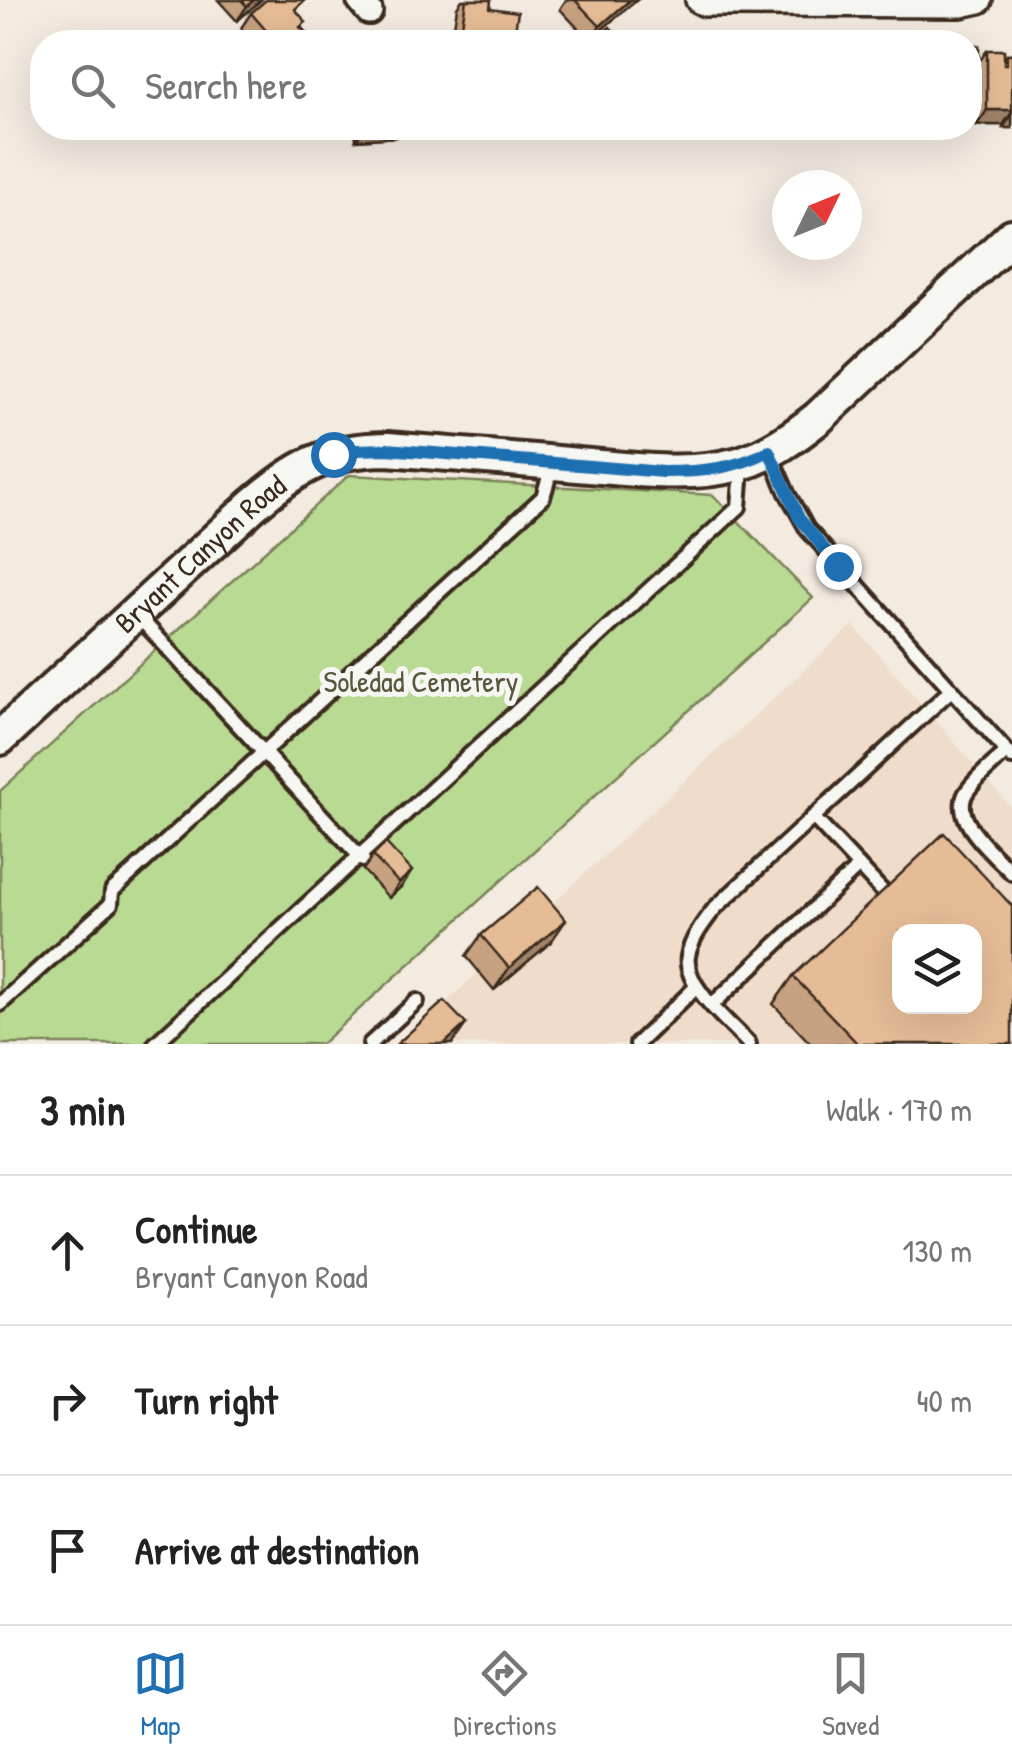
<!DOCTYPE html>
<html lang="en">
<head>
<meta charset="utf-8">
<style>
  :root { --surface:#fff; --page:#f2f2f2; --text:#222; --muted:#767676; --line:#e0e0e0; --accent:#1f6fb2 }
  body { margin:0; font-family:"Patrick Hand",sans-serif; background:var(--page); color:var(--text) }
  .controls { position:absolute; right:30px; bottom:30px; display:grid; overflow:hidden; border-radius:20px; box-shadow:0 10px 40px #0002 }
  .controls button { width:90px; height:90px; display:grid; place-items:center; padding:0; border:0; border-bottom:2px solid var(--line); background:var(--surface); color:var(--text); font:50px sans-serif }
  .compass { position:absolute; left:772px; top:170px; width:90px; height:90px; border-radius:50%; background:var(--surface); box-shadow:0 10px 40px #0002; rotate:47deg }
  .stop { position:absolute; width:30px; height:30px; margin:-22px; border:8px solid #1f6fb2; border-radius:50%; background:#fff }
  .stop.end { background:#1f6fb2; border-color:#fff; box-shadow:0 2px 10px #0008 }
  .list { margin:0; padding:0; list-style:none }
  h2 { display:flex; justify-content:space-between; align-items:center; height:130px; margin:0; padding:0 40px; font-size:42px }
  h2 small { font-size:32px; font-weight:400; color:var(--muted) }
  .list li { display:grid; grid-template-columns:65px 1fr auto; gap:30px; align-items:center; box-sizing:border-box; height:150px; padding:0 40px; border-top:2px solid var(--line) }
  .list b { display:block; font-size:38px; white-space:nowrap }
  .list p { margin:0; font-size:32px; white-space:nowrap; color:var(--muted) }
  .list em { font-size:32px; font-style:normal; color:var(--muted) }
  .icon { flex:none; width:55px; height:55px; fill:none; stroke:currentColor; stroke-width:2; stroke-linecap:round; stroke-linejoin:round }
  .map { position:relative; flex:none; width:1012px; height:1044px; overflow:hidden }
  .search { position:absolute; background:var(--surface); box-shadow:0 10px 40px #0002; left:30px; right:30px; top:30px; height:110px; display:flex; align-items:center; gap:25px; box-sizing:border-box; padding:0 35px; border-radius:40px; color:var(--muted); font-size:38px }
  .sheet { height:580px; background:var(--surface) }
  nav { display:flex; justify-content:space-around; align-items:center; box-sizing:border-box; height:140px; border-top:2px solid var(--line); background:var(--surface); font-size:28px; color:var(--muted) }
  nav a { display:grid; justify-items:center; gap:5px }
  nav .on { color:var(--accent) }
  .map>svg:first-child { display:block }
</style>
</head>
<body>
<div class="map">
<svg width="1012" height="1044" viewBox="0 0 1012 1044">
  <rect width="100%" height="100%" fill="#f3eae0"/>
  <filter id="ink" filterUnits="userSpaceOnUse"><feTurbulence type="fractalNoise" baseFrequency=".01" numOctaves="2"/><feDisplacementMap in="SourceGraphic" scale="20" xChannelSelector="R" yChannelSelector="G"/><feConvolveMatrix kernelMatrix="1 2 1 2 8 2 1 2 1" color-interpolation-filters="sRGB"/></filter>
  <g filter="url(#ink)">
    <!-- built -->
    <path fill="#efdcca" fill-rule="evenodd" d="M853 625 1012 809V1044H401ZM900 932H974V1006H900Z"/>
    <!-- green -->
    <path fill="#b9da93" stroke="#7a8258" stroke-width="2.5" d="M349 475 713 495 813 598 321 1044H0V791Z"/>
    <g fill="none" stroke-linecap="round" stroke-linejoin="round">
      <!-- service casing -->
      <g stroke="#3b2a1e" stroke-width="20">
        <g id="service">
          <path d="M770 454 787 493 807 529 1012 757"/>
          <path d="M136 614 363 860"/>
          <path d="M1007 751C994 764 978 776 968 790 947 817 994 854 1012 873"/>
          <path d="M813 817 887 896"/>
          <path d="M0 1004 111 904 112 891 543 497 553 463"/>
          <path d="M713 1004 859 866"/>
          <path d="M155 1044 739 507 742 468"/>
          <path d="M370 1044 417 1001"/>
          <path d="M637 1044 696 987"/>
          <path d="M749 1044C730 1023 683 986 688 956 691 939 704 922 715 908L951 690"/>
        </g>
      </g>
      <!-- minor casing -->
      <g stroke="#3b2a1e" stroke-width="32">
        <g id="minor">
          <path d="M360 0 369 11"/>
          <path d="M699 0 705 3H732L961 4 979 0"/>
        </g>
      </g>
      <!-- tertiary casing -->
      <g stroke="#3b2a1e" stroke-width="40">
        <g id="tertiary">
          <path id="s1" d="M0 738 253 505C299 466 325 450 387 449 451 454 514 459 578 465 632 469 686 478 739 464 769 455 794 437 818 418L1012 236"/>
        </g>
      </g>
      <!-- service -->
      <use href="#service" stroke="#f6f6f2" stroke-width="12"/>
      <!-- minor -->
      <use href="#minor" stroke="#f6f6f2" stroke-width="25"/>
      <!-- tertiary -->
      <use href="#tertiary" stroke="#f6f6f2" stroke-width="32"/>
    </g>
    <!-- wall -->
    <g fill="#c6a281" stroke="#3b2a1e" stroke-width="2.5">
      <path d="M218 0H261L237 21Z"/>
      <path d="M462 0H491L490 8 513 42H456V40H452L457 7Z"/>
      <path d="M566 0H637L589 40 560 9Z"/>
      <path d="M297 12 302 28 307 34 301 42H253L241 28 251 13Z"/>
      <path d="M987 50 1004 58 1007 54H1012V128H1003V125H977V88L970 98V84L979 62Z"/>
      <path d="M355 128H402L396 137 356 140Z"/>
      <path d="M373 856 402 886 389 898 363 870Z"/>
      <path d="M481 935 551 942 494 990 466 956Z"/>
      <path d="M793 976 1012 1044H811L773 1004Z"/>
    </g>
    <!-- shaded-wall -->
    <g fill="#a18469" stroke="#3b2a1e" stroke-width="2.5">
      <path d="M254 0H261L237 21 247 6Z"/>
      <path d="M630 0H637L589 40 600 26Z"/>
      <path d="M462 25 466 26 456 40H452Z"/>
      <path d="M970 84H979L970 98Z"/>
      <path d="M987 110H1012V112L1003 125H977Z"/>
      <path d="M1012 114V128H1003Z"/>
      <path d="M365 128H402L396 137 356 140Z"/>
      <path d="M412 871 402 886 389 898 399 883Z"/>
      <path d="M566 920 551 942 494 990 509 968Z"/>
      <path d="M466 1024 452 1044H444Z"/>
    </g>
    <!-- building -->
    <g fill="#e6bc96" stroke="#3b2a1e" stroke-width="2.5" fill-rule="evenodd">
      <path d="M241 0H254L247 6Z"/>
      <path d="M266 0H305L295 9 306 22 300 27 307 34 297 42H276L251 13Z"/>
      <path d="M466 0H491L490 8 518 12 513 42H463L466 26 462 25Z"/>
      <path d="M575 0H630L600 26Z"/>
      <path d="M610 27 624 42H591Z"/>
      <path d="M318 37 326 42H314Z"/>
      <path d="M437 37 445 42H433Z"/>
      <path d="M774 38 800 39V42H774Z"/>
      <rect x="825" y="39" width="23" height="3"/>
      <rect x="970" y="46" width="9" height="38"/>
      <path d="M987 50H1004V64H1007V54H1012V110H987Z"/>
      <path d="M944 833 1012 906V1044H858L793 976ZM900 932H974V1006H900Z"/>
      <path d="M386 843 412 871 399 883 373 856Z"/>
      <path d="M538 887 566 920 509 968 481 935Z"/>
      <path d="M444 1001 466 1024 444 1044H397Z"/>
    </g>
  </g>
  <g fill="none" stroke-linecap="round" stroke-linejoin="round" filter="url(#ink)">
    <!-- route -->
    <path stroke="#1f6fb2" stroke-width="12" d="M333 454 358 450 387 449 663 472C700 472 735 469 769 451L799 518 838 566"/>
  </g>
  <g text-anchor="middle" stroke-width="10" stroke-linejoin="round" paint-order="stroke">
    <!-- street labels -->
    <g font-size="30" fill="#3b2a1e" stroke="#f6f6f2">
      <text dy="10" stroke="none"><textPath href="#s1" startOffset="272">Bryant Canyon Road</textPath></text>
    </g>
    <!-- park labels -->
    <g font-size="30" fill="#5a563b" stroke="#f6f6f2">
      <text x="421" y="692">Soledad Cemetery</text>
    </g>
  </g>
</svg>
<div class="controls">
<button><svg class="icon" aria-label="layers" viewBox="0 0 24 24"><path d="M12 4l9 5-9 5-9-5zM3 14l9 5 9-5"/></svg></button>
</div>
<svg class="compass" viewBox="-18 -18 36 36"><path d="M0-13l5 13h-10z" fill="#e53935"/><path d="M0 13l5-13h-10z" fill="#767676"/></svg>
<div class="stop" style="left:333px;top:454px"></div>
<div class="stop end" style="left:838px;top:566px"></div>
<div class="search"><svg class="icon" aria-label="search" viewBox="0 0 24 24"><circle cx="10" cy="10" r="6"/><path d="M15 15l6 6"/></svg>Search here</div>
</div>
<section class="sheet">
<h2>3 min<small>Walk · 170 m</small></h2>
<ul class="list">
<li><svg class="icon" aria-label="ahead" viewBox="0 0 24 24"><path d="M12 20V5M6 11l6-6 6 6"/></svg><div><b>Continue</b><p>Bryant Canyon Road</p></div><em>130 m</em></li>
<li><svg class="icon" aria-label="right" viewBox="0 0 24 24"><path d="M7 20v-9h11M14 6l5 5-5 5"/></svg><div><b>Turn right</b></div><em>40 m</em></li>
<li><svg class="icon" aria-label="arrive" viewBox="0 0 24 24"><path d="M6 21V4h12l-3 4 3 4H6"/></svg><div><b>Arrive at destination</b></div></li>
</ul>
</section>
<nav>
<a class="on"><svg class="icon" aria-label="map" viewBox="0 0 24 24"><path d="M3 6l6-2 6 2 6-2v14l-6 2-6-2-6 2zM9 4v14M15 6v14"/></svg>Map</a>
<a><svg class="icon" aria-label="directions" viewBox="0 0 24 24"><path d="M12 3l9 9-9 9-9-9zM9 14v-3h6M13 9l2 2-2 2"/></svg>Directions</a>
<a><svg class="icon" aria-label="saved" viewBox="0 0 24 24"><path d="M7 4h10v16l-5-4-5 4z"/></svg>Saved</a>
</nav>
</body>
</html>
